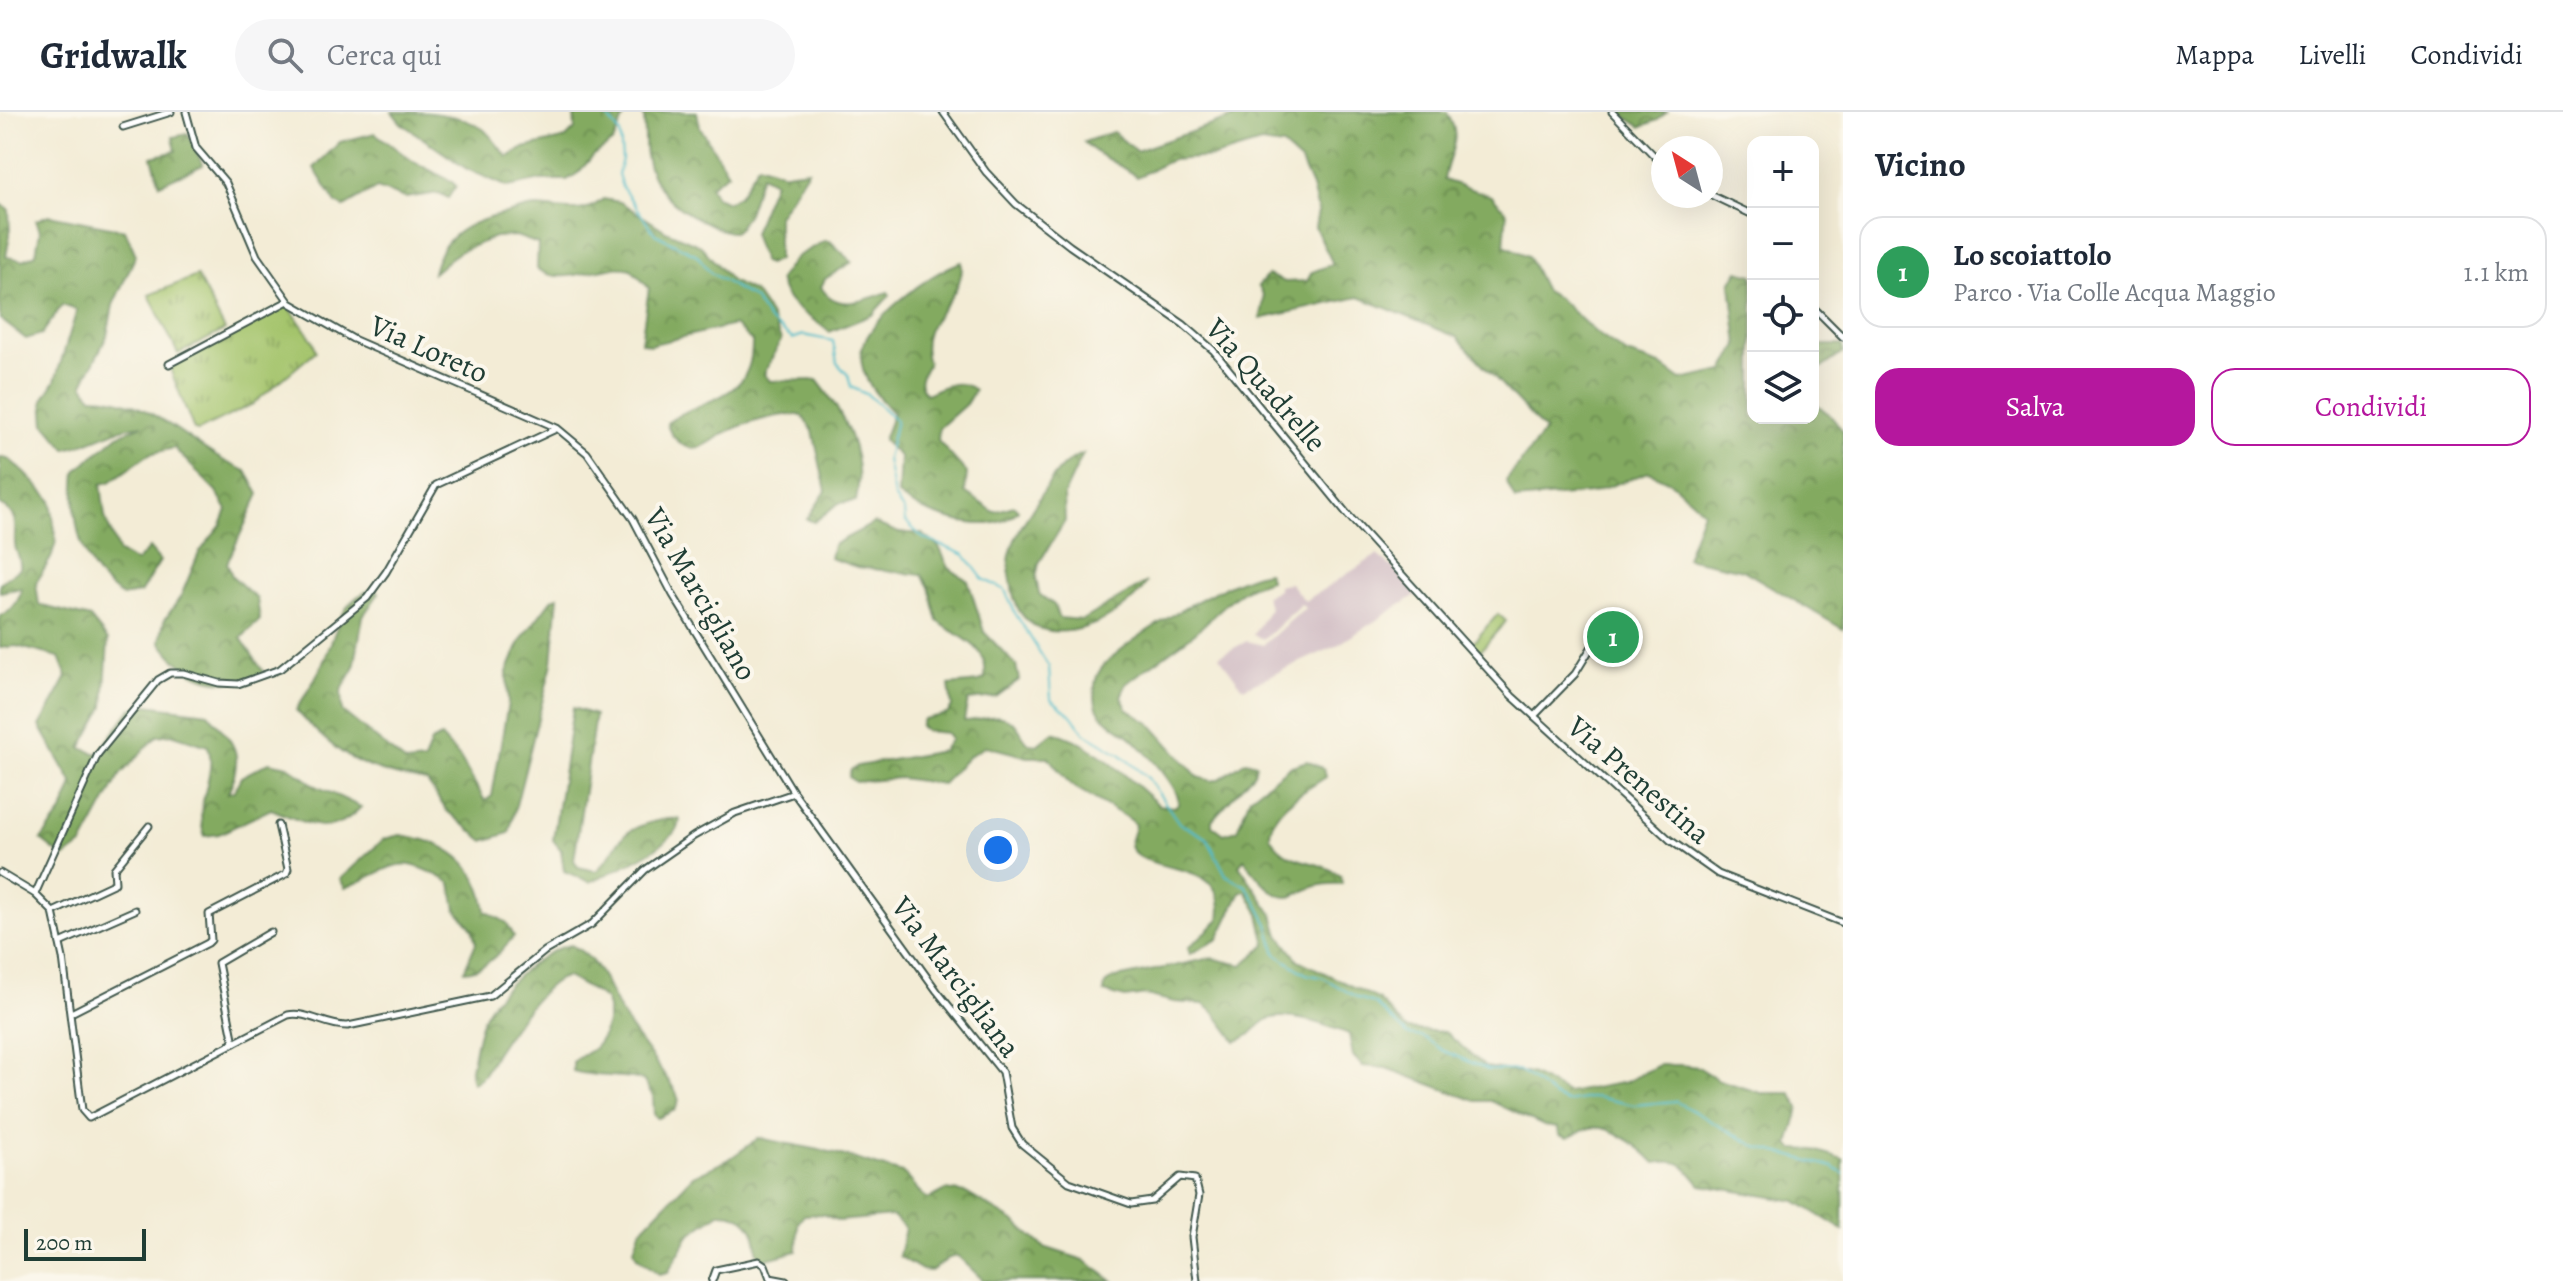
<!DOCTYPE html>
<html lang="it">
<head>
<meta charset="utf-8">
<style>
  :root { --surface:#fff; --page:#f6f6f7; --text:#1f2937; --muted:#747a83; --line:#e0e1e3; --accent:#b5179e }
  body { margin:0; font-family:Alegreya,serif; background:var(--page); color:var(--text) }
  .controls { position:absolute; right:24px; top:24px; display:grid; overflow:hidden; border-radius:16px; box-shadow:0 8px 32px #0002 }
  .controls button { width:72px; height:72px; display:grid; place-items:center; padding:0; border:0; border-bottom:2px solid var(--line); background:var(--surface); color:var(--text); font:40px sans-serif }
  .compass { position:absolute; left:1651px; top:24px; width:72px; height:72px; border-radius:50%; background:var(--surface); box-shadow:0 8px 32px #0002; rotate:324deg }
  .scale { position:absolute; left:24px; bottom:20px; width:122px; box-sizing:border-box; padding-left:8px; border:4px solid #1f3d34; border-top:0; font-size:22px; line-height:28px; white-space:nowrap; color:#1f3d34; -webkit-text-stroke:6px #fbf7ec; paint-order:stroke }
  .you { position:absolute; left:998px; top:738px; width:28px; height:28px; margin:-20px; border:6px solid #fff; border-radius:50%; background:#1a73e8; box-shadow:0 0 0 12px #1a73e833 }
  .badge { display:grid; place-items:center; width:52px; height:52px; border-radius:50%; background:var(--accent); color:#fff; font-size:26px; font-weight:700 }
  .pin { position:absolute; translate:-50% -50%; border:4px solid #fff; box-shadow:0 2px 8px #0006 }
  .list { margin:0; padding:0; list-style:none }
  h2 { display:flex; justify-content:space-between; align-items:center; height:104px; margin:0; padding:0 32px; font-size:34px }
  h2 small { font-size:26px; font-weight:400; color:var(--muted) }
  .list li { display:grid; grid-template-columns:52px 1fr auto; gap:24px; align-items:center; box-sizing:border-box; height:112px; margin:0 16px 16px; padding:0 16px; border:2px solid var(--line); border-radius:24px }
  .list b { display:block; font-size:30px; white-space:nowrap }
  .list p { margin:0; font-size:26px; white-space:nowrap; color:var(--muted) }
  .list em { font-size:26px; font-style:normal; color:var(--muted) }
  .actions { display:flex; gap:16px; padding:24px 32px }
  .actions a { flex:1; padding:18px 0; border:2px solid var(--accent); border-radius:24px; text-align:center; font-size:28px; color:var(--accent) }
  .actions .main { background:var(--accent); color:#fff }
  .icon { flex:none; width:44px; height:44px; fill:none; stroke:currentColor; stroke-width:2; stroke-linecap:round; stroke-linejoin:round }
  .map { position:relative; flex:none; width:1843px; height:1169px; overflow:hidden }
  header { display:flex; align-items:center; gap:48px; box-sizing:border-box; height:112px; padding:0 40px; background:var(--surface); border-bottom:2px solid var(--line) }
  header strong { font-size:38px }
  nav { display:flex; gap:44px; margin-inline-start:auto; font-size:28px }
  .search { width:560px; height:72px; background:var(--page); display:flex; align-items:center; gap:20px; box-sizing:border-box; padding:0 28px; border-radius:44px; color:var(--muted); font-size:30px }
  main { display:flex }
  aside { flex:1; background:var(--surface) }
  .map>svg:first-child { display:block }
</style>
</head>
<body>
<header>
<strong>Gridwalk</strong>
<div class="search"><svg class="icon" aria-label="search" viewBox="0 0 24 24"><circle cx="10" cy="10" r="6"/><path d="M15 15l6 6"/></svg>Cerca qui</div>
<nav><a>Mappa</a><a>Livelli</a><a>Condividi</a></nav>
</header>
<main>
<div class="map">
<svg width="1843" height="1169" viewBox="0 0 1843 1169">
  <defs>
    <pattern id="grass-tufts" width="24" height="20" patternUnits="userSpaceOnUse" patternTransform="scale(2)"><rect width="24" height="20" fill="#a4c46c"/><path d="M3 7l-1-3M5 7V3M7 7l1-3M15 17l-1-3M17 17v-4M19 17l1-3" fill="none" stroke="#85a05a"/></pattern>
    <pattern id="forest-crowns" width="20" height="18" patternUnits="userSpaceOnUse" patternTransform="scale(2)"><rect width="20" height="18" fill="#83aa60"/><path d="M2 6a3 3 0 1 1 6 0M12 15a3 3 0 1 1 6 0" fill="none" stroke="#6b8c50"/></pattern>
    <pattern id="park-crowns" width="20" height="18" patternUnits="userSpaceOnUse" patternTransform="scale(2)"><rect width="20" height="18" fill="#a4c46c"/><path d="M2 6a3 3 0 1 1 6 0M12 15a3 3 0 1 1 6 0" fill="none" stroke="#85a05a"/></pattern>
  </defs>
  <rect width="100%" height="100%" fill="#fbf7ec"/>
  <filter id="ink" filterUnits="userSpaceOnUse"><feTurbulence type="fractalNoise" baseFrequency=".0125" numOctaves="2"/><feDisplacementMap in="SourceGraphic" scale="16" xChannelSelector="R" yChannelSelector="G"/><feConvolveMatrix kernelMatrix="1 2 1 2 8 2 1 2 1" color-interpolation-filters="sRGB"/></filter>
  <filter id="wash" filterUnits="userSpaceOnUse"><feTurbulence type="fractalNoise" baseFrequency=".006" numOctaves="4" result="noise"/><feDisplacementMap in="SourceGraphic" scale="32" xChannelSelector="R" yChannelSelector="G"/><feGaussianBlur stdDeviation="1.8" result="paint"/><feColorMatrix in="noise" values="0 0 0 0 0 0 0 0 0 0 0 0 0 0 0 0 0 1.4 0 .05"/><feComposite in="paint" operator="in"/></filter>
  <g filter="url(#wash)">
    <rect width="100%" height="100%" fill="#f3ecd6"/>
    <!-- industrial -->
    <path fill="#d2bec5" d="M1377 443 1399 461 1419 485H1413L1336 534 1243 576 1219 544 1247 529 1263 533 1305 496 1301 492 1264 527 1253 523 1270 496 1265 484 1278 478V474L1290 471 1305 489Z"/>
    <!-- grass -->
    <g fill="url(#grass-tufts)" stroke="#628050" stroke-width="2">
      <path d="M197 164 225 218 178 242 149 183Z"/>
      <path d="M287 192 313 229 316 239 253 292 198 319 194 318 169 254Z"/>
    </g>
    <!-- forest -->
    <g fill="url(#forest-crowns)" stroke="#51744a" stroke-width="2">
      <path d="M392 0C425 0 457 0 483 17 493 25 499 37 508 45L524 36 566 26 575 17 574 0H626L613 30 594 43 578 61 567 68H541L508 75 467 57 401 11Z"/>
      <path d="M643 0H697L700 15 728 61 710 74 716 85 727 90 739 84 758 52 784 61 808 58 778 104V147L769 152 763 150 753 121 774 70 761 63 748 101 736 120C723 121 713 113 701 108 674 96 652 75 646 44 644 29 646 15 643 0Z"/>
      <path d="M1240 0H1447C1464 29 1448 40 1444 68L1492 84 1507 100 1504 133 1528 144 1545 179 1558 186 1595 220 1627 242 1660 253 1681 268 1724 259 1738 233 1731 172 1738 159 1753 163V306H1813V290L1829 302 1843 319V517L1743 458 1686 446 1703 399 1672 371 1649 360 1591 381 1515 388 1506 369 1545 319 1457 225 1359 185 1260 207C1263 194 1267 184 1258 174L1268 163 1285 170 1307 169 1312 160 1333 152 1315 115 1318 99 1312 75 1301 50 1283 34 1261 31 1214 45 1171 48 1137 65C1120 52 1098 45 1084 30L1113 20 1136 39 1240 3Z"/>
      <path d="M1618 0H1667L1658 8 1641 15Z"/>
      <path d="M375 21 414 50 451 69 456 74 448 86 439 81 405 86 377 76 344 95 336 91 314 56 340 30Z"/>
      <path d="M188 22 203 53 160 72 152 45 176 39 173 25Z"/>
      <path d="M603 87 620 90 666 119 701 134 731 169 755 181 770 203 781 228 764 262 770 269 817 268C844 301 866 345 856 389L839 391 814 410 807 407 826 379 813 319 802 304C785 299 741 312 725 321 715 326 708 334 697 336 683 338 669 323 667 311 700 284 754 291 752 229L734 213 649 233 641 230 649 176 631 157C600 149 565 177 537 157L538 132 516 124 495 125 458 140 433 161C441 123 470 109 506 102 516 100 526 95 537 95 560 96 584 105 603 87Z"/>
      <path d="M0 91 9 98 10 122 6 145 23 148 36 142 40 119 36 108 49 103 125 118 136 143 113 193 107 224 83 272 92 285C153 284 192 339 246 359L259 382 227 451 232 464 257 487 260 508 241 526 266 564C220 576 188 571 160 529L164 509 181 484 199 441 221 413 227 398 216 379 174 336 149 342 110 370 101 372 105 405 119 441 136 450 149 436 160 449 140 481 122 484C79 457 71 407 76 359L118 323 143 313C114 315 94 331 66 337L45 312 43 288 55 269 77 198 62 193 42 222 26 227 0 207Z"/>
      <path d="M824 129H830L852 150 825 167 821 175C836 201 865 188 888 180L890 183 872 203 829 220C808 200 786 198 779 167L796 145Z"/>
      <path d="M962 150C964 194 913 204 928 252 921 264 916 270 926 282 942 275 959 265 975 278L966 292 939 316 938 329 967 361 965 380 994 400 1014 394 1018 398C993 428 924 403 898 383L900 345 883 328 893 301C878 285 861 267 861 243 862 211 933 158 962 150Z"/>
      <path d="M1813 233H1842L1843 241 1813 262Z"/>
      <path d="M1083 342 1064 383 1065 409 1039 451 1036 466 1039 482 1054 493 1059 506 1082 508 1147 470C1120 515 1022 552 1012 475 1010 461 1007 452 1011 439 1016 420 1027 406 1037 390 1049 371 1060 350 1083 342Z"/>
      <path d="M0 345 10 348 25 361 51 388 56 429 51 446 36 471 39 493 90 506 108 528 104 595 81 636 98 642 131 597 146 593 208 601C235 633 245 640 228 681L234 679 241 665 269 650 288 654 316 674 361 695C330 728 307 711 271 697L219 722 205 724C192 693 218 665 208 634L171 622 157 624 120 663 82 733 64 746 41 728 62 700 73 672 40 614 67 565 59 545 16 534 0 536V503C12 501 20 487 22 476L0 480V471L20 457C22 446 15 441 15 432 14 413 20 403 0 393Z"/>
      <path d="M874 411 899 421H921L939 435 949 456 968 469 984 520 1016 553 1019 568 996 585 968 588 964 609C982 609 998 597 1015 612 1021 618 1022 626 1030 632L1037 633 1053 620C1093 629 1128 667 1159 693L1174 695 1178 692C1182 677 1146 641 1135 629 1123 616 1101 611 1096 592 1094 583 1094 570 1098 562 1111 533 1239 461 1268 460L1270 468C1236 476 1222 497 1196 520 1173 538 1150 553 1127 571L1121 584 1127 597 1151 612 1198 665 1212 669 1221 666 1246 649 1256 652 1254 661 1212 708V713L1224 722 1237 718 1250 685 1289 655 1307 649 1324 657 1326 665C1306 678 1269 697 1270 725 1291 756 1314 744 1341 764L1342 772C1287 767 1296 818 1244 747L1239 753 1273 803 1279 823 1298 848 1378 887 1406 917 1445 920 1485 955 1531 962 1567 981 1626 970 1659 953H1680L1698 955 1719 968 1761 981H1791L1799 996 1789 1033 1793 1037 1814 1038 1843 1047V1118L1796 1089 1701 1073C1683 1052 1683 1047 1655 1051 1642 1037 1610 1011 1590 1016 1582 1018 1575 1023 1567 1026L1559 1023 1558 1016 1544 1014 1491 989H1476L1386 956 1363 954 1353 944 1349 922C1331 915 1284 898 1267 908 1255 915 1252 925 1236 929L1214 900 1203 892 1174 890 1146 883 1125 886 1104 880 1105 872 1112 867 1211 846 1242 853 1266 833 1259 802 1246 779 1241 780 1218 827 1190 842 1188 836 1219 808C1229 746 1156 765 1132 738 1127 732 1134 721 1135 713L1131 708 1071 673 1048 645H1028L986 634 969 644 942 672 900 666 855 670 849 665 851 658 858 654 942 639 951 627 947 621 926 619 920 614 923 607 947 602 952 595 949 573 979 570 985 566C989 530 958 527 938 509L929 475 922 463 857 455 830 446 833 433Z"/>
      <path d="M374 477 379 481 363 504 354 557 341 579 342 599 406 651 424 649 431 630 441 625 460 646 485 689 492 684 508 591 507 560 521 528 552 487 558 485 552 551 509 721 484 729 447 699 427 670C363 658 339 646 296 598 305 583 315 569 322 553 337 524 337 487 374 477Z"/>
      <path d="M573 596 595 603 574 748 578 755 596 759C608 749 611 740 620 728 630 714 663 705 680 707 678 734 612 759 590 770L564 759 561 738 553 728Z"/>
      <path d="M400 723C447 729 479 750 486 799L507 811 514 824C501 839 485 859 464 859L476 831 472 816 456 797 451 771C395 738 398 755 345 776L340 767 384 727Z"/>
      <path d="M571 833C603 849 607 880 625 908 641 932 660 955 676 980L679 989 675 998 658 1006 654 1003 653 984 643 968C618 962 597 966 573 959V950C579 944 587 942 594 936 604 927 613 901 605 888 601 882 575 870 567 865 547 865 510 919 499 936 490 948 487 965 472 971L470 962C474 944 476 924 483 907 493 881 543 837 571 833Z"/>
      <path d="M759 1026 835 1041 902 1061C914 1068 915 1081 929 1087L946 1078 966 1081 1015 1110 1044 1135 1084 1148 1113 1169H984L958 1144 949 1146 931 1159 922 1158 899 1144 905 1116 892 1104 839 1109 822 1102 804 1103 798 1111 797 1139 763 1148 757 1141C758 1117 745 1100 720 1101L690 1122 668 1160 659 1162 637 1145 634 1137 640 1119 693 1064 728 1048Z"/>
    </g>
    <!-- park -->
    <path fill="url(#park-crowns)" stroke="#628050" stroke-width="2" d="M1611 513 1634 536 1618 556 1595 540Z"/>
    <!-- pitch -->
    <path fill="#a4c46c" stroke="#628050" stroke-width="2" d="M1498 502 1506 509 1480 539 1472 532Z"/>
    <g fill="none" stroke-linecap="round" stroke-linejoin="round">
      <!-- stream -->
      <path stroke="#51bdcb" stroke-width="2" d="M603 0 620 21 622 47 618 62 622 75 655 122 697 143 711 161 754 187 769 209 793 227 803 223 833 229 837 251 848 263 851 275 868 283 896 308 887 347 894 385 904 399 905 409 923 426 965 443 983 467 1005 478 1015 501 1049 555 1051 587 1070 602 1085 621 1120 642 1148 666 1179 711 1207 726 1226 763 1246 774 1254 786 1268 812 1276 842 1306 862 1324 866 1358 886 1374 891 1408 923 1423 925 1444 939 1488 958H1519L1553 984 1566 990 1596 985 1634 993 1675 989 1757 1035 1833 1055 1843 1062"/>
    </g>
  </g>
  <g filter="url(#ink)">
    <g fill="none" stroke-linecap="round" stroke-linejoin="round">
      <!-- minor casing -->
      <g stroke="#3f574c" stroke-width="9">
        <g id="minor">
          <path d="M186 0 196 36 226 71 257 144 290 191 353 227 557 316 587 341 633 407 673 483 794 681 937 879 1002 960 1012 1016 1022 1032 1069 1070 1131 1092 1152 1089 1180 1065 1195 1067 1199 1083 1192 1125 1197 1169"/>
          <path d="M943 0 986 60 1016 92 1070 134 1183 212 1213 238 1348 403 1512 584 1670 728 1718 762 1843 811"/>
          <path d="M1612 0 1663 53"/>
          <path d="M123 15 171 0"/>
          <path d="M1711 83 1753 103"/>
          <path d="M1813 195 1843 225"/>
          <path d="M169 252 288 189"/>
          <path d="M1534 604 1575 562 1608 508"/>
          <path d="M0 761 35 782 53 800 63 846 82 998 89 1006 288 903C308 899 327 915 348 914L490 884 545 839 592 812 645 758 694 724 735 701 794 681"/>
          <path d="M35 782 98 642 158 568 170 561H183L219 571 238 572 280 557 367 486 386 460 436 373 556 317"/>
          <path d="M53 800 115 771 114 757 149 714"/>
          <path d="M60 831 135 798"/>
          <path d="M71 901 208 831 211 828 209 802 286 762 288 757 278 713"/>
          <path d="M234 931 218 851 271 820"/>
          <path d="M712 1169 716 1158 759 1149 765 1153 770 1166 786 1169"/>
        </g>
      </g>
      <!-- minor -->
      <use href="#minor" stroke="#fff" stroke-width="5"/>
    </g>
  </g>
  <g text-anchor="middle" stroke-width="8" stroke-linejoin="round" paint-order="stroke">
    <!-- street labels -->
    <g font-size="30" fill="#1f3d34" stroke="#fbf7ec">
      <text transform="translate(429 237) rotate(24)" y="10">Via Loreto</text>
      <text transform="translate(1266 273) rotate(49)" y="10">Via Quadrelle</text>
      <text transform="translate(701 482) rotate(60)" y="10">Via Marcigliano</text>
      <text transform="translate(1639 668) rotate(41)" y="10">Via Prenestina</text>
      <text transform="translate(956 865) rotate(53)" y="10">Via Marcigliana</text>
    </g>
  </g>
</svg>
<div class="controls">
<button>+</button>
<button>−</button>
<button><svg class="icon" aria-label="locate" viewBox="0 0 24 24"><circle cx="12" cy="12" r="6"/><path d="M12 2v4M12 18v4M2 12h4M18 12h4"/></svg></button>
<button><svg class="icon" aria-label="layers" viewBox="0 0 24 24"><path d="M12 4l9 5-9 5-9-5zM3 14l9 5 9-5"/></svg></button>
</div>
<svg class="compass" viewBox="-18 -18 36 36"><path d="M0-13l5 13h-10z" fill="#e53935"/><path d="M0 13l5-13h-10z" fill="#747a83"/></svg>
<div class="scale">200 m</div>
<div class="you"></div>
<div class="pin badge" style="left:1613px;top:525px;background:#2e9e5b">1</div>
</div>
<aside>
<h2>Vicino<small></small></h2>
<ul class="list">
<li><span class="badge" style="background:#2e9e5b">1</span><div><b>Lo scoiattolo</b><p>Parco · Via Colle Acqua Maggio</p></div><em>1.1 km</em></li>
</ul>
<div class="actions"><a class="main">Salva</a><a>Condividi</a></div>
</aside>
</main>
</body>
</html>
